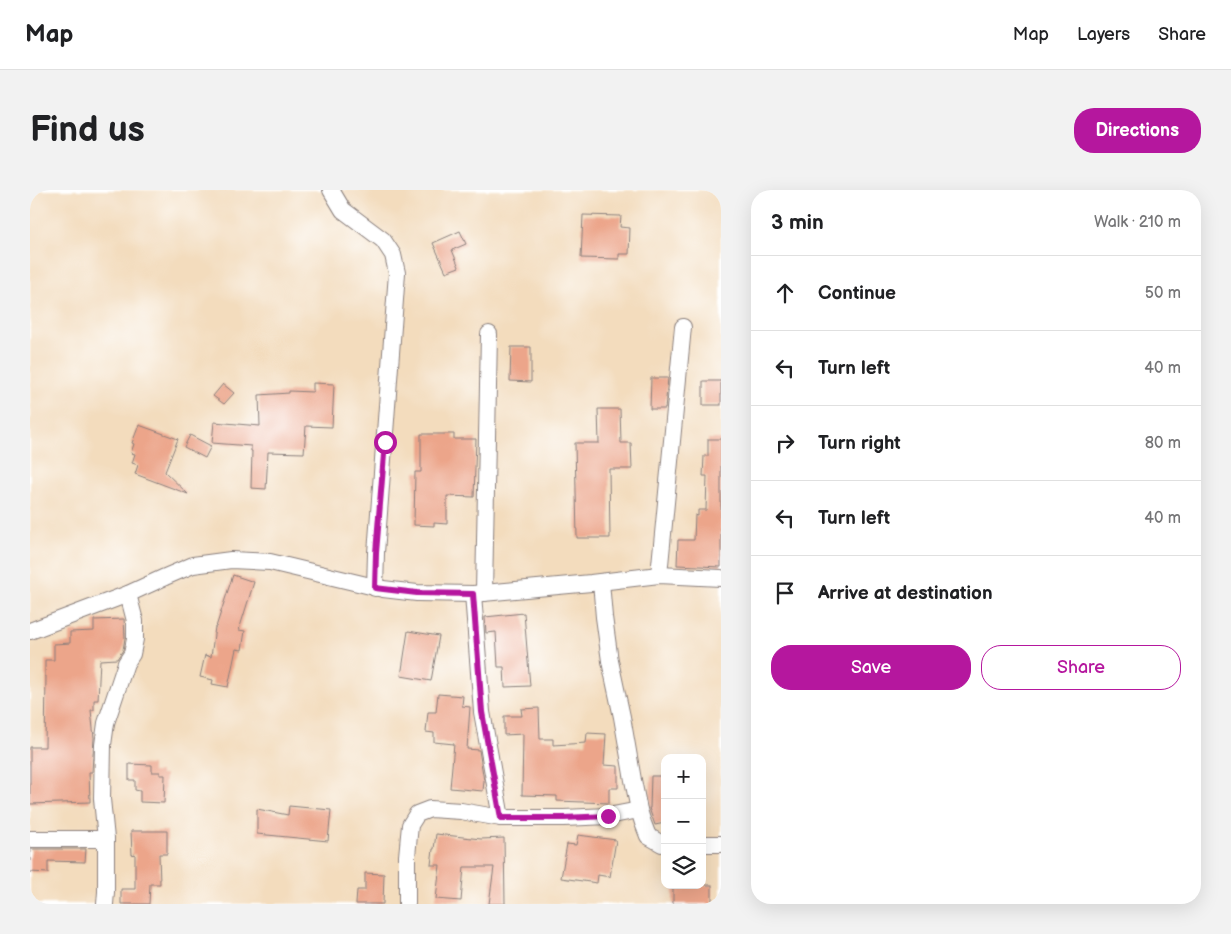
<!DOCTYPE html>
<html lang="en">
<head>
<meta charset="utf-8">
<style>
  :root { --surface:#fff; --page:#f2f2f2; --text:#202124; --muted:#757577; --line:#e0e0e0; --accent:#b5179e }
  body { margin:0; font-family:"Balsamiq Sans",sans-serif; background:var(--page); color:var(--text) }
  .controls { position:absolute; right:15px; bottom:15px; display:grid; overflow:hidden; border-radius:10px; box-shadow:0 5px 20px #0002 }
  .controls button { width:45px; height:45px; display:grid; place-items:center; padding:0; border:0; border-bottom:1px solid var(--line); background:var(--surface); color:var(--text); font:25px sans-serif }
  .stop { position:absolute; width:15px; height:15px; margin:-11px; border:4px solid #b5179e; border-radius:50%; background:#fff }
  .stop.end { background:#b5179e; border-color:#fff; box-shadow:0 1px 5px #0008 }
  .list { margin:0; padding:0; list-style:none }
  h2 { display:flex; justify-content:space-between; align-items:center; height:65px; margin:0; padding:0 20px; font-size:21px }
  h2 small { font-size:16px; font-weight:400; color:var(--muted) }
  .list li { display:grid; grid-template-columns:32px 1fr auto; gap:15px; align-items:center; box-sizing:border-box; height:75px; padding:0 20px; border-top:1px solid var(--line) }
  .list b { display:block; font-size:19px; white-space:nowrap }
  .list em { font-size:16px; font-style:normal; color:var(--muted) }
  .actions { display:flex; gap:10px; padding:15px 20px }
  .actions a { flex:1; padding:11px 0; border:1px solid var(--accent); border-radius:20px; text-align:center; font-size:18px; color:var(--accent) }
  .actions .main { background:var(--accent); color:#fff }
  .icon { flex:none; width:28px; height:28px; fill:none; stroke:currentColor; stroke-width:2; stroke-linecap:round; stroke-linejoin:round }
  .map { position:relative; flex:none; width:691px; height:714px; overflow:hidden; border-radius:20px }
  header { display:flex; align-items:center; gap:30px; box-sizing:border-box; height:70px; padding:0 25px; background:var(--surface); border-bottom:1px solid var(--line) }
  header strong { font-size:24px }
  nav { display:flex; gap:28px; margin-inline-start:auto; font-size:18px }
  .intro { display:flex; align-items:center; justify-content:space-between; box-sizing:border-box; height:120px; padding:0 30px }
  h1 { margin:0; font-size:35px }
  .button { padding:12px 22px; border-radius:20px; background:var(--accent); color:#fff; font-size:18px; font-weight:700 }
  main { display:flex; gap:30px; padding:0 30px }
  aside { flex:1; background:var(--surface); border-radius:20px; box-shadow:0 5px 20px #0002 }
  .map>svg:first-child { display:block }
</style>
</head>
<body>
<header>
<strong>Map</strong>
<nav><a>Map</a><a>Layers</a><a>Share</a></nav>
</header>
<div class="intro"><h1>Find us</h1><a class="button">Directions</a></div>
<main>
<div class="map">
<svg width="691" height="714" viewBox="0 0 691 714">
  <rect width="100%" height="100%" fill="#fff"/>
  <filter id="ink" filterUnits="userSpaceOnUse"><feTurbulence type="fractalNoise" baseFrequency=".02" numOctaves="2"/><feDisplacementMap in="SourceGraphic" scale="10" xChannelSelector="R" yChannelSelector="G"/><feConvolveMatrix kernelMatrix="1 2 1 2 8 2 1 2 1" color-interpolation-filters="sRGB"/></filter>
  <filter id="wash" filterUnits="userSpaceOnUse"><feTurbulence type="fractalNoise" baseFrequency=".0096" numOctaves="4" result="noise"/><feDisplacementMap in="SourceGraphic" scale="20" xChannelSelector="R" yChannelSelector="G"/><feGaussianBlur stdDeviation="1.12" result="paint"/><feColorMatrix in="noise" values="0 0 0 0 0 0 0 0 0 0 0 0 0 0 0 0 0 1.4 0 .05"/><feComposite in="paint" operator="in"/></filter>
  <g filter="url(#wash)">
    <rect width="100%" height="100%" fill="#f3dcbd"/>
    <g id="blocks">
      <!-- building -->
      <g fill="#eca58a">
        <path d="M553 25 591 26 590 37 600 38 599 64H589V69L551 68Z"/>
        <path d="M430 41 436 54 422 60 429 77 416 82 403 53Z"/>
        <path d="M481 157H501V192L480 191Z"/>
        <path d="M621 188H638L635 219H620Z"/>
        <rect x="673" y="191" width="18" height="24"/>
        <path d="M283 193 304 194 302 237 276 236 274 263 238 262 236 299 221 298 222 261H221V256L182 253 184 232 230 236 229 205 259 203V201L283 202Z"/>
        <path d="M193 194 204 203 194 214 183 206Z"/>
        <path d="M568 219H590L591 253H601L602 279H579L580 348H547L545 253H569Z"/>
        <path d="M109 235 148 249 135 282 158 304 105 284 108 275 102 273 105 264 101 263 104 254 102 253Z"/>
        <path d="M391 244H424V249H446L444 307 417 306V334L404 333V336L384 335 385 282H391Z"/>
        <path d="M160 245 181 256 175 268 154 257Z"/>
        <path d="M678 249H691V377L647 375 648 350H664L665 325 668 326V320H676L677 286H673L674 266H678Z"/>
        <path d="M203 385 224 392 209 440 215 441 212 460 206 459 198 497 182 494 183 490 170 487 175 465 181 467 185 437H186Z"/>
        <path d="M494 423 500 496 475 497 474 477H468L466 442 456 443 455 427Z"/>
        <path d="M94 429 95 448 93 460 87 469 70 470 68 510H64V520H61L64 548 62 582H59L60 612 0 614V557H15L16 486H15V470H24V454L40 453V442L64 441V430Z"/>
        <path d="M378 441 409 446 401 491 371 486Z"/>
        <path d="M408 504 433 506 432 516 440 517 437 559 449 560 454 591 453 601 420 598 424 554 404 552V543L396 542 398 522H406Z"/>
        <path d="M509 518 510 549H523V555L556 553 557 543 576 544 574 575 588 576V598H579V613L527 611V606L492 605 493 544 474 545V526H492L491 519Z"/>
        <path d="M99 574 122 575V582H130V585H135L134 613 110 612V601L105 600V590H99Z"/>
        <path d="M621 586H635V633L625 635 619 618H620Z"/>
        <path d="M259 616 301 620 298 651 227 644V619L258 625Z"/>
        <path d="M101 641H137V664H129L130 694H120L119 714H91V699H105V664L102 665Z"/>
        <path d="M406 644 451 649 474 648 475 714H459L464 677H434L431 711 406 709 410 675H401L403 659H404Z"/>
        <path d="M548 645 586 650 580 687 568 685 567 693 531 688 537 654 546 655Z"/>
        <path d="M1 659H56L55 672 18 671V683L0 682V663H1Z"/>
        <path d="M335 683 354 684 353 714H326L327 700H335Z"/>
        <rect x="643" y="695" width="39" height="19"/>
      </g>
    </g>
  </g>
  <g filter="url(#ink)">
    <use href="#blocks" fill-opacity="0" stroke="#8a7f7c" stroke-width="1"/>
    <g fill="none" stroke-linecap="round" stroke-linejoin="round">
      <!-- minor casing -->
      <g stroke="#8a7f7c" stroke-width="18">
        <g id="minor">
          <path d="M301 0 313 20 353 50 363 65 367 83 346 363 345 398"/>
          <path d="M629 385 653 137"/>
          <path d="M571 392 574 427 580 471 592 527 603 590 609 620 613 633 618 646 632 654H635"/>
          <path d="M454 403 459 144"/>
          <path d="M443 404 452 522 471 628"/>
          <path d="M0 441 98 404 135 387 163 375 201 370 240 372 353 399 387 403 443 404 561 393 629 385 691 388"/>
          <path d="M0 649H76"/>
          <path d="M672 654H691"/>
          <path d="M75 714 76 702V649L72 609 73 555 76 533 96 473 102 464 105 449V431L98 404"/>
          <path d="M377 714V666L380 635 387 624 400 619 431 621 471 628H534L578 626 609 620"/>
        </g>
      </g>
      <!-- minor -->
      <use href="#minor" stroke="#fff" stroke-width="16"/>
    </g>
  </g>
  <g fill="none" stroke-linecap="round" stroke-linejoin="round" filter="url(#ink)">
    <!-- route -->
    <path stroke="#b5179e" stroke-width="6" d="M355 252 346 363 345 398 387 403 443 404 452 522 471 628H534L578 626"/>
  </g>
</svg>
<div class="controls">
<button>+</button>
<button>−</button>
<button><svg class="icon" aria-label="layers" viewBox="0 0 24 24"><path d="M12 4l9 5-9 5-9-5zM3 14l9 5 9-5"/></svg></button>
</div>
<div class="stop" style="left:355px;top:252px"></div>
<div class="stop end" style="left:578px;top:626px"></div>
</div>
<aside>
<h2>3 min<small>Walk · 210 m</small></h2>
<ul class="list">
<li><svg class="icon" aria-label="ahead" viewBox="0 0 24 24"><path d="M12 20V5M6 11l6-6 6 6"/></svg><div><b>Continue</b></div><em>50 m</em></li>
<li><svg class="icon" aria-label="left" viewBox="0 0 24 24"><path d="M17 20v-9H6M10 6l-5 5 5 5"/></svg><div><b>Turn left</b></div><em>40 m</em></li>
<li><svg class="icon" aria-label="right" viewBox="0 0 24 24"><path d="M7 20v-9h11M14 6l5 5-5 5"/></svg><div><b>Turn right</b></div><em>80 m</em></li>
<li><svg class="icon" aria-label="left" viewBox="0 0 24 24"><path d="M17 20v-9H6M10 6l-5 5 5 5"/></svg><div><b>Turn left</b></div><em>40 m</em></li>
<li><svg class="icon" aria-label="arrive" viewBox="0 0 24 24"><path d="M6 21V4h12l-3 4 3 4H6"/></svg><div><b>Arrive at destination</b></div></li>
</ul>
<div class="actions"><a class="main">Save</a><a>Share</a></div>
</aside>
</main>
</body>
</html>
